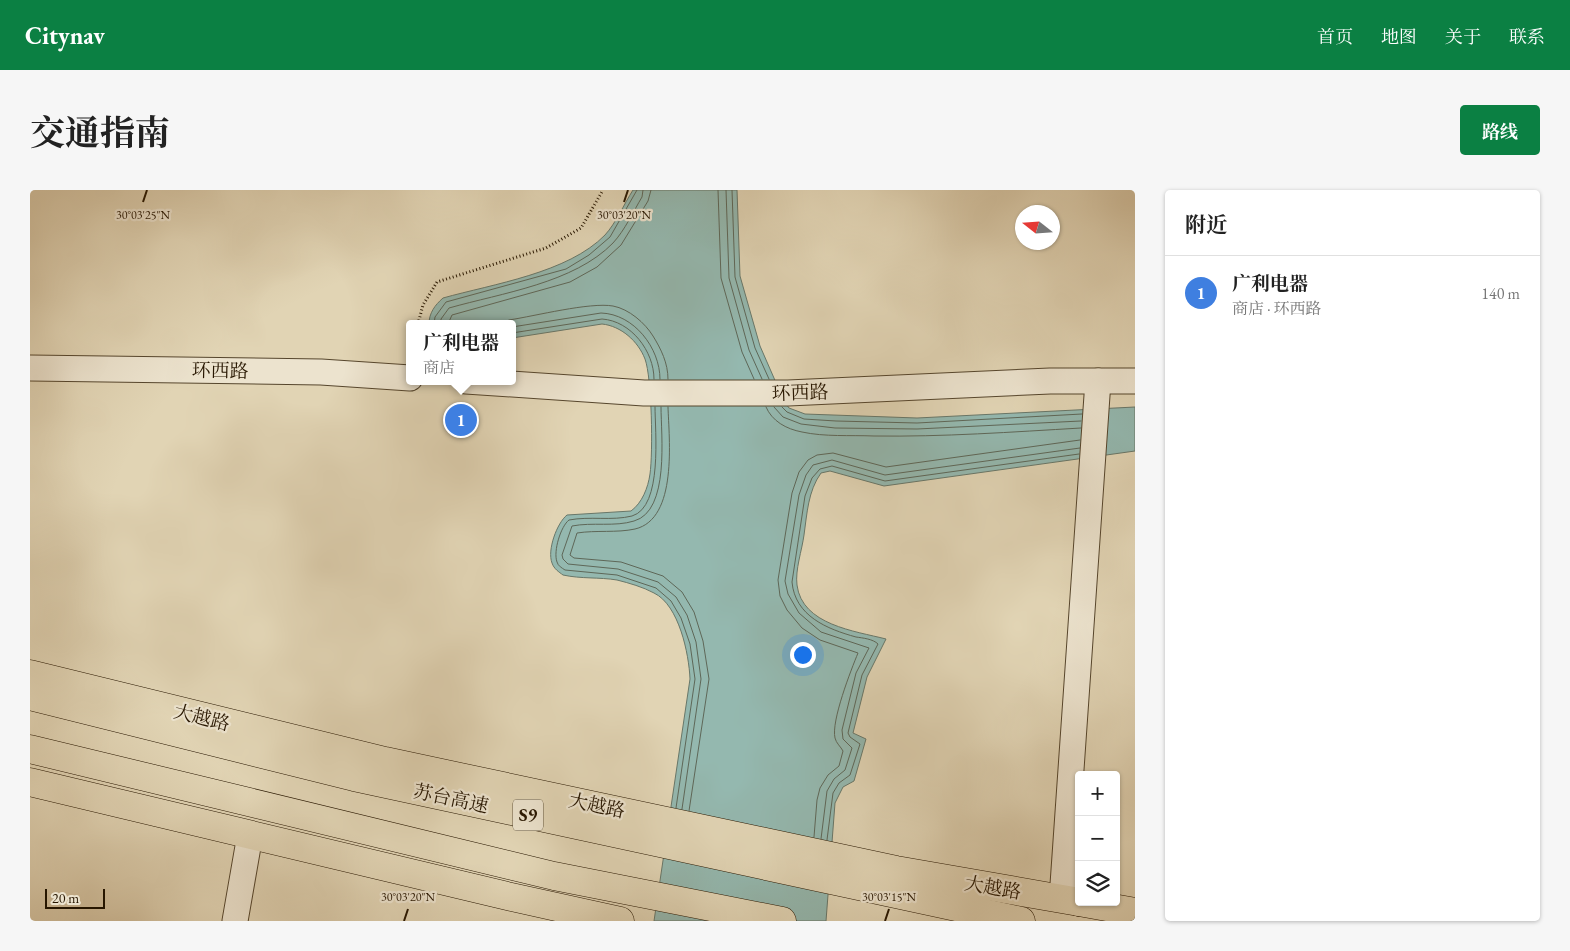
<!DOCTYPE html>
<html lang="zh">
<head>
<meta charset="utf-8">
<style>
  :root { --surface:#fff; --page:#f6f6f6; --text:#222; --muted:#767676; --line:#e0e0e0; --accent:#0b8043 }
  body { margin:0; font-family:"EB Garamond","Noto Serif SC",serif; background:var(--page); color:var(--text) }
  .controls { position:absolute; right:15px; bottom:15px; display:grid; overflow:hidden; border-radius:5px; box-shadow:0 1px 4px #0004 }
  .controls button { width:45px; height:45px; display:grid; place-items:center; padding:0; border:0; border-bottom:1px solid var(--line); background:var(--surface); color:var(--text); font:25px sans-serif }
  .compass { position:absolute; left:985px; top:15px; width:45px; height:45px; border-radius:50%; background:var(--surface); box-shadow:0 1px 4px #0004; rotate:287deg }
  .scale { position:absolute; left:15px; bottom:12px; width:60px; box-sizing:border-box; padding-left:5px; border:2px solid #271600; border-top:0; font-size:14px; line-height:18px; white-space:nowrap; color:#271600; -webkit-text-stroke:4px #ece3ce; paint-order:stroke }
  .you { position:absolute; left:772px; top:464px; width:18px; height:18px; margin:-12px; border:4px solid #fff; border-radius:50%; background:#1a73e8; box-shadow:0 0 0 8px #1a73e833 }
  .badge { display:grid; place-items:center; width:32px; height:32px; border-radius:50%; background:var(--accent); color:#fff; font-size:16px; font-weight:700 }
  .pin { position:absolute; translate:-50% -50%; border:2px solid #fff; box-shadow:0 1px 5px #0006 }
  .popup { position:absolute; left:376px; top:130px; width:110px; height:65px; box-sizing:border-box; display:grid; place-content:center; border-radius:5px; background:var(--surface); filter:drop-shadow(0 1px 4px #0005); font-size:16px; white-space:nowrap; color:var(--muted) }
  .popup b { font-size:19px; color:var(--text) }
  .popup::after { content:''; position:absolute; left:50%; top:100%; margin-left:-10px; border:10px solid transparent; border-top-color:var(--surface) }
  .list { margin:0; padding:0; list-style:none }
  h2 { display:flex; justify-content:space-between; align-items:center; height:65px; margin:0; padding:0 20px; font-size:21px }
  h2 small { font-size:16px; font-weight:400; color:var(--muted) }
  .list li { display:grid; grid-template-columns:32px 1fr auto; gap:15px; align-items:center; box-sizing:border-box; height:75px; padding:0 20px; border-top:1px solid var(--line) }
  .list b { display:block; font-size:19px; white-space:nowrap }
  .list p { margin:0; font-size:16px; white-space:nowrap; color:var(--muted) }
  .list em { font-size:16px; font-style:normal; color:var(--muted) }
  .icon { flex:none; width:28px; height:28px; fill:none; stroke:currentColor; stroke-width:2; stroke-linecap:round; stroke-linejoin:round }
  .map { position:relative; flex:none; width:1105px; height:731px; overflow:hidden; border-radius:5px }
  header { display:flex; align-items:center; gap:30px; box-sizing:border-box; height:70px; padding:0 25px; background:var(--accent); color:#fff }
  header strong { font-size:24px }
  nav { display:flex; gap:28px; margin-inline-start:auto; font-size:18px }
  .intro { display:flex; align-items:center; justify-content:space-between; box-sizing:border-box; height:120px; padding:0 30px }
  h1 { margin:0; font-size:35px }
  .button { padding:12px 22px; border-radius:5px; background:var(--accent); color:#fff; font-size:18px; font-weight:700 }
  main { display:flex; gap:30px; padding:0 30px }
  aside { flex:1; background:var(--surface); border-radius:5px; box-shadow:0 1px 4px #0004 }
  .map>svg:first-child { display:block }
</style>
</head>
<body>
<header>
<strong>Citynav</strong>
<nav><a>首页</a><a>地图</a><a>关于</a><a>联系</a></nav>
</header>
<div class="intro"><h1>交通指南</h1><a class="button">路线</a></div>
<main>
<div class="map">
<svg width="1105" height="731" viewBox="0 0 1105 731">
  <rect width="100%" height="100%" fill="#e1d4b4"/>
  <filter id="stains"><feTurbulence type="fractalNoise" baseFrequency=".004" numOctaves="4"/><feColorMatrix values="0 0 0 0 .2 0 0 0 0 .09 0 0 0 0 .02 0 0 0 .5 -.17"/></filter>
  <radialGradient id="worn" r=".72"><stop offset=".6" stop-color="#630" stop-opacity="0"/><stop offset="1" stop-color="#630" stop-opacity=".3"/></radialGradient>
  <!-- water -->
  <path fill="#94b8af" stroke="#687769" d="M603 0H707L710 86 730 156 754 211 759 218 775 224 887 228 1105 217V261L854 296 800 281 791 283C778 301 777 324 774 345 772 360 765 380 767 395 772 435 825 441 856 449L837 487 823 543 836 549 824 591 813 597 805 613 796 731H624L660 489C659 464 649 415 624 403 613 397 599 393 587 390 569 387 551 389 533 385 529 382 524 379 522 373 517 360 527 333 537 325L601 321C612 313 618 298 620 284 623 263 622 188 615 169 608 151 591 136 572 134L482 148V134H399C399 123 405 115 413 108 463 94 538 83 575 45 586 33 594 14 603 0Z"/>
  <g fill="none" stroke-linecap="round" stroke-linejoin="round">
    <!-- shore -->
    <g stroke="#5e6758" stroke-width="1">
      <path d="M688 0 691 88 712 162 724 189"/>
      <path d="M696 0 699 88 719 160 732 189"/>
      <path d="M702 0 705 87 725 158 739 189"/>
      <path d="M404 134 405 127 416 112 536 79 559 65 580 47 607 0"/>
      <path d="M411 134V129L419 118C472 103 544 93 583 53 595 40 603 22 612 7L613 0"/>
      <path d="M418 134 422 125 540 92 567 77 591 55 618 11 621 0"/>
      <path d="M471 134 479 130C505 126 560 112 583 116 599 119 615 133 623 146 631 159 638 173 638 189"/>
      <path d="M482 137 571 123C604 124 630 158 630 189"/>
      <path d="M482 143 572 129C601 131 624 161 624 189"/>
      <path d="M625 217C625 241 633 317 602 326 582 331 560 326 539 330 531 336 523 361 527 372 528 376 532 378 535 380L587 385 626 398 641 411 651 428 660 454 665 489 646 618"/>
      <path d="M631 217C631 245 640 321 604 331 585 337 562 332 542 336L532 365 533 369 538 374 588 379 628 392 646 407 657 425 666 452 671 489 652 619"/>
      <path d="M638 217C639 249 648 329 605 339 587 343 566 340 547 343L540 365 544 368 591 372 633 386 652 402 664 422 673 451 679 489 659 621"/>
      <path d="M736 217C742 231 756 239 772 242 795 247 820 245 844 246 913 247 982 242 1051 238"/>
      <path d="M744 217 753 227 771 234 805 238 887 239 1051 231"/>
      <path d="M752 217 757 222 774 229 806 231 887 233 1052 224"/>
      <path d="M784 647 787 610 790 598 798 585 809 576 813 561C811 557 806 553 805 548 801 531 821 480 828 463L790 450 772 438 757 420 750 406 748 390 762 303 769 282 778 270 787 265 803 263 856 277 1050 250"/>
      <path d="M791 649 797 601 804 589 815 580 822 558 813 549 812 540 826 483 839 458 791 442 769 423 758 404 755 391 769 305 776 285 783 275 802 270 855 285 1050 258"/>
      <path d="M797 650 803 603 809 593 820 585 830 554 820 547 818 543 832 485 848 454C843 449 833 448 826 447 797 439 765 426 762 392L775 306 782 288 790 279 802 276 855 291 1049 264"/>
    </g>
    <!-- minor casing -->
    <g stroke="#56462d" stroke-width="27">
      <g id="minor">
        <path d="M0 178 291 182 380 188"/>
        <path d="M436 191 614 203H758L1020 191H1105"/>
        <path d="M1032 709 1068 191"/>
        <path d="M205 731 220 645"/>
      </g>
    </g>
    <!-- major casing -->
    <g stroke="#271600" stroke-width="29">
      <g id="major">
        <path d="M0 484 355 571 866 680 1049 712"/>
        <path d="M0 592 477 706 590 731"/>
        <path d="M1049 712 1105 722"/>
      </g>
    </g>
    <!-- highway casing -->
    <g stroke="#271600" stroke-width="29">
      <g id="highway">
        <path d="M0 506 324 587 991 731"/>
        <path d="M0 559 524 686 752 731"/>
      </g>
    </g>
    <!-- path -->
    <path stroke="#271600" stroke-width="3" stroke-dasharray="1 2.5" stroke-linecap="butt" d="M388 134 393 115 407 92 516 58 551 38 573 0"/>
    <!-- minor -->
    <use href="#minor" stroke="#ece3ce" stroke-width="25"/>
    <!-- major -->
    <use href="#major" stroke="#e1d4b4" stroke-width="28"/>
    <!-- highway -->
    <use href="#highway" stroke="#e1d4b4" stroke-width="28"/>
  </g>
  <!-- ticks -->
  <path fill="none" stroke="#271600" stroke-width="2" d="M113 12 117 0M594 12 598 0M374 731 378 719M855 731 859 719"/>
  <g text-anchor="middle" stroke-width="4.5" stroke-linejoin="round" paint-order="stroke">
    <!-- shield labels -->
    <rect fill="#ece3ce" stroke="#62543e" stroke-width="1" x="483" y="609.5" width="30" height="31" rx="4"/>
    <g font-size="18" font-weight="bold" fill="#271600">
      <text x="498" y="631">S9</text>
    </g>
    <!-- street labels -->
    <g font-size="19" fill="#271600" stroke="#ece3ce">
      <text transform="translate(190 180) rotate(1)" y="7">环西路</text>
      <text transform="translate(770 202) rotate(-2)" y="7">环西路</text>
      <text transform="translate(172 527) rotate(14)" y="7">大越路</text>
      <text transform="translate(421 608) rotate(12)" y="7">苏台高速</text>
      <text transform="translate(567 615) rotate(12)" y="7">大越路</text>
      <text transform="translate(963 697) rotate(10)" y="7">大越路</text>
    </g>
  </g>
  <g font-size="12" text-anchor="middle" fill="#271600" stroke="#ece3ce" stroke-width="4.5" stroke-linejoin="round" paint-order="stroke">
    <text x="113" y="29">30°03'25"N</text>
    <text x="594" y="29">30°03'20"N</text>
    <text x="378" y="711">30°03'20"N</text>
    <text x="859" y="711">30°03'15"N</text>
  </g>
  <rect width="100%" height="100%" filter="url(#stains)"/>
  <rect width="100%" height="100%" fill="url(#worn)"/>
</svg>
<div class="controls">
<button>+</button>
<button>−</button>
<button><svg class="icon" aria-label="layers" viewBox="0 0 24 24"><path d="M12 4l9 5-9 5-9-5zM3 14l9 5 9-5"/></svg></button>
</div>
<svg class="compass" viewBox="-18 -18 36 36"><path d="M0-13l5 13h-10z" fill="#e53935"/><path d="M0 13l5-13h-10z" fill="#767676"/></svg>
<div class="scale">20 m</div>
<div class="you"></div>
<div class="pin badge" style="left:431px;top:230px;background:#3f7fe0">1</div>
<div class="popup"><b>广利电器</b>商店</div>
</div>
<aside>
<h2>附近<small></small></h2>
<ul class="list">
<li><span class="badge" style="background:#3f7fe0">1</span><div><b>广利电器</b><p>商店 · 环西路</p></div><em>140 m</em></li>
</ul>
</aside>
</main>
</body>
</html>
